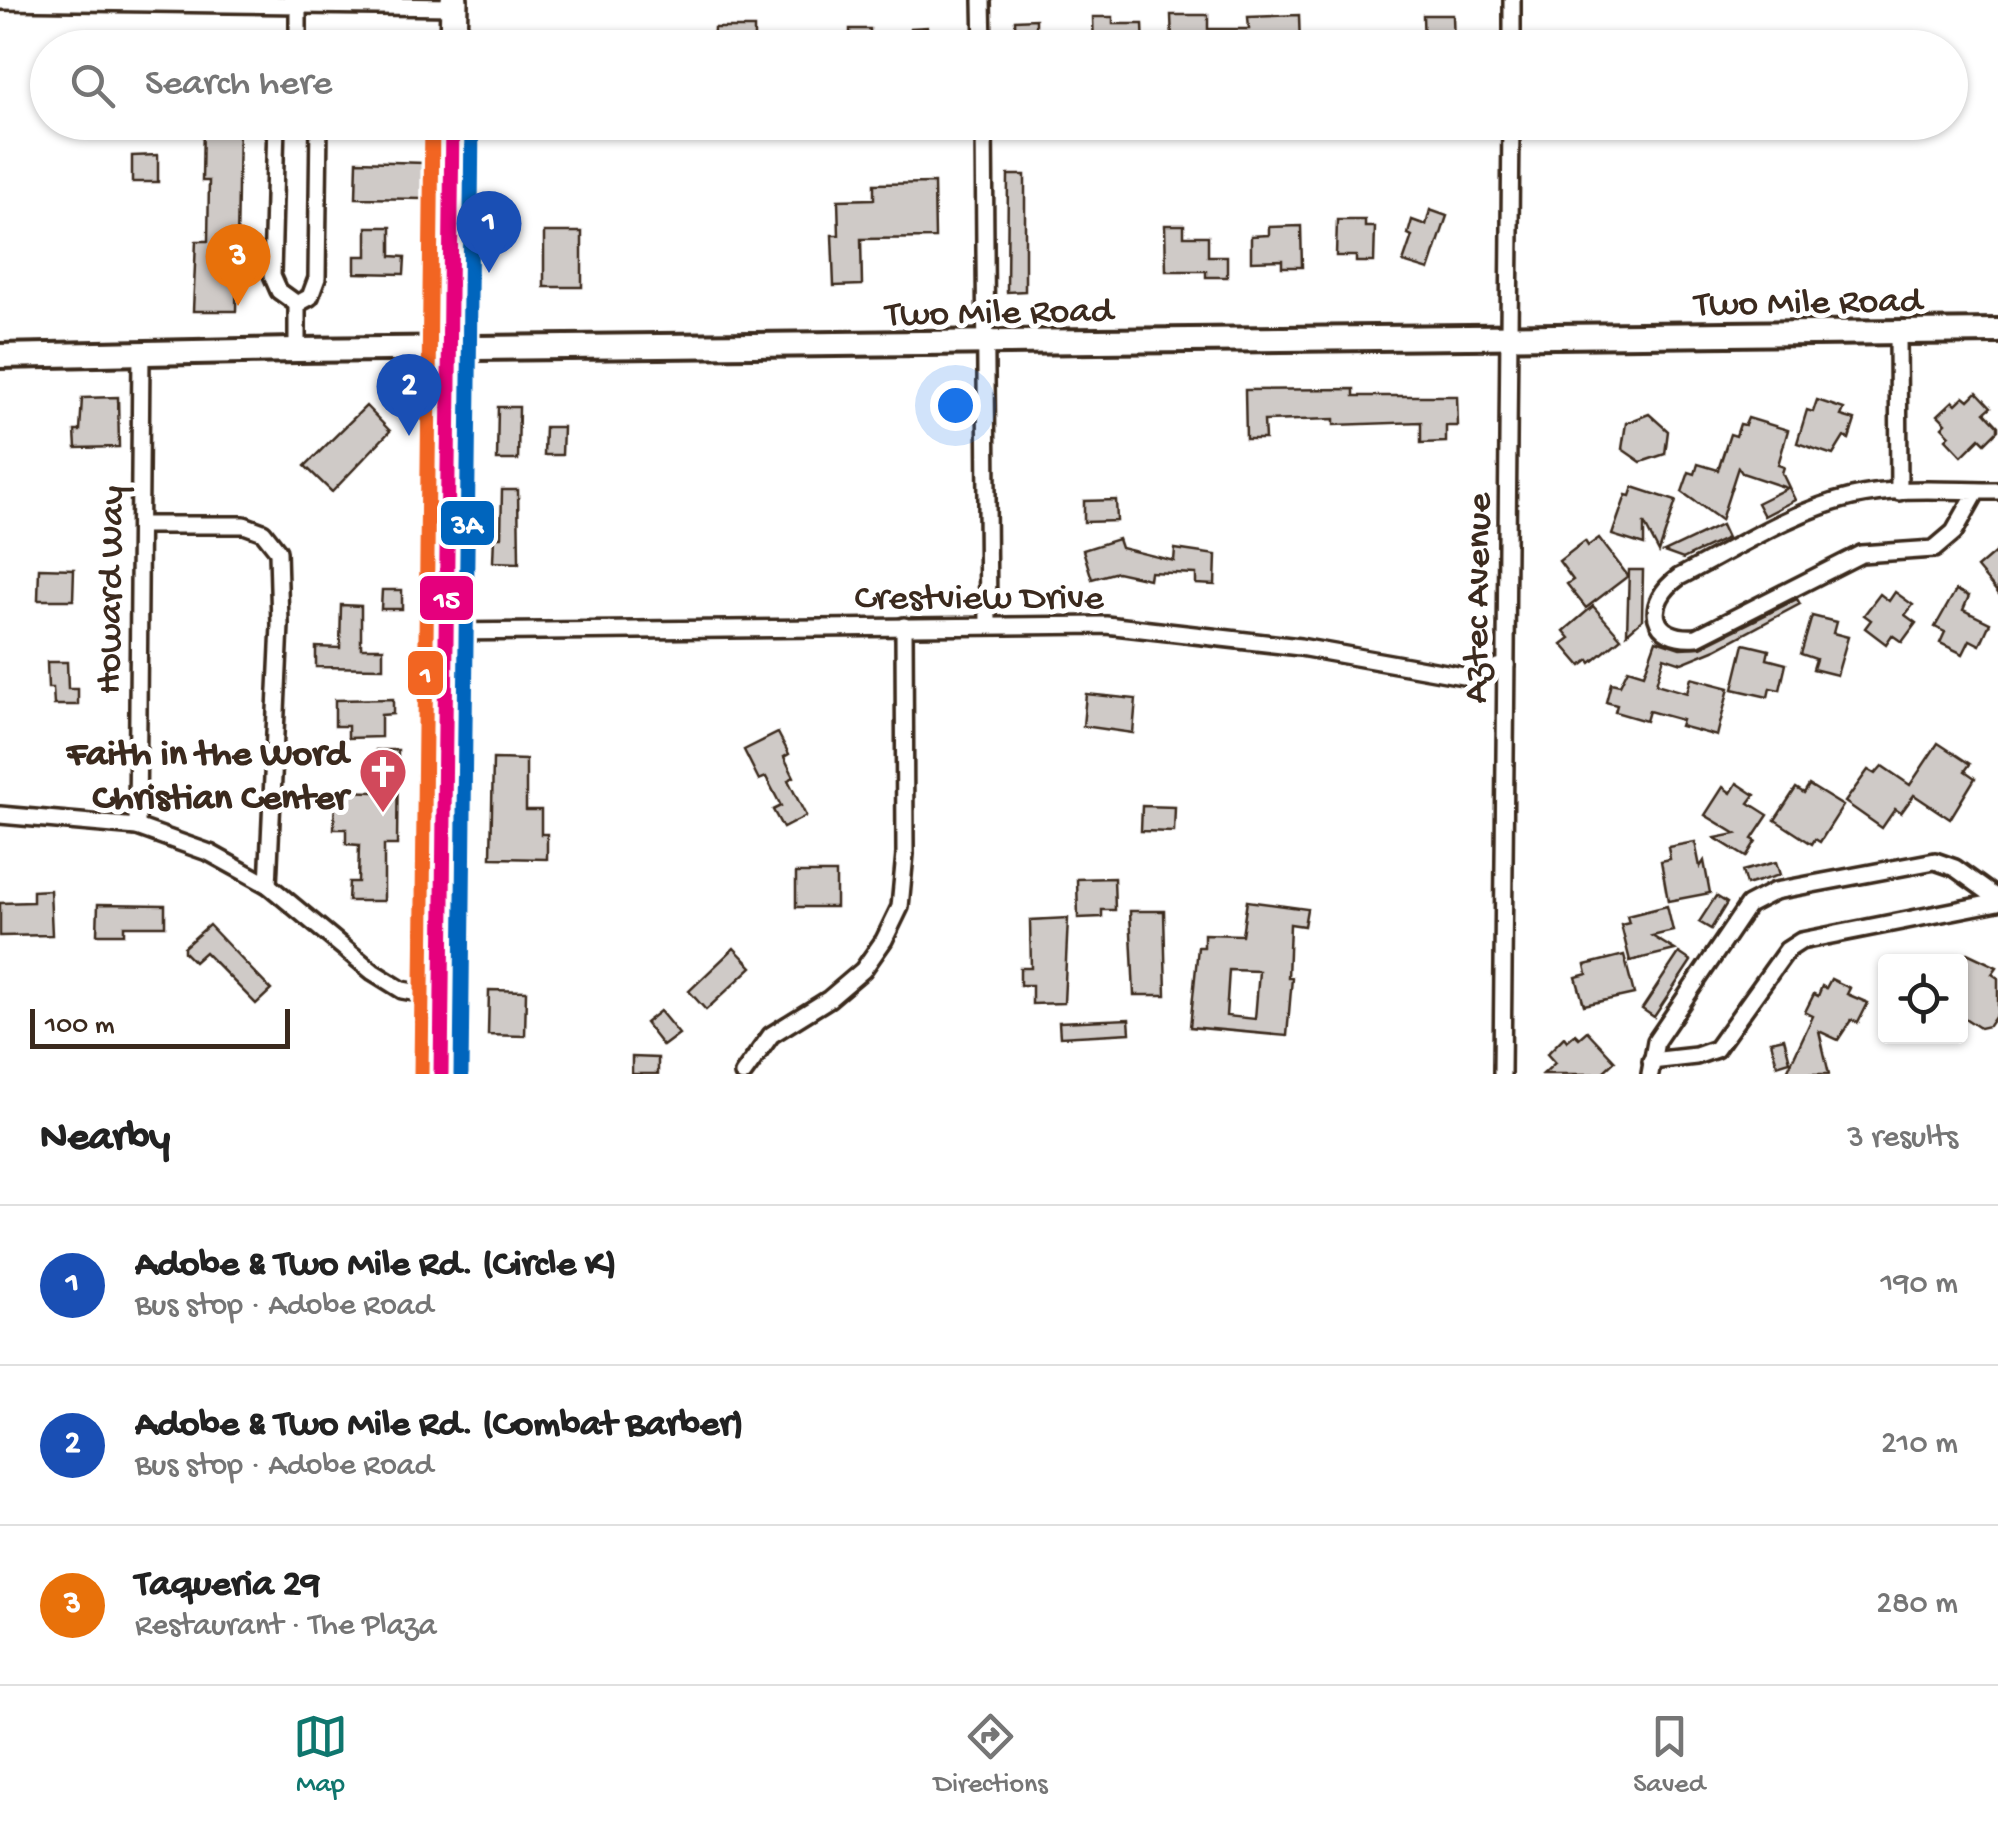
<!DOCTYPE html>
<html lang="en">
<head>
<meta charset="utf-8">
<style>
  :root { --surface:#fff; --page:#f2f2f2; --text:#222; --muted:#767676; --line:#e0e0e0; --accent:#0f766e }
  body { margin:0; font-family:"Gochi Hand",sans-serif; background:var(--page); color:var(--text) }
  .controls { position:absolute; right:30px; bottom:30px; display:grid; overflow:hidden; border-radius:10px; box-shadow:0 2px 8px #0004 }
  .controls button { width:90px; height:90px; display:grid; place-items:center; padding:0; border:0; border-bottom:2px solid var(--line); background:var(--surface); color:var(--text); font:50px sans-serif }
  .scale { position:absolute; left:30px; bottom:25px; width:260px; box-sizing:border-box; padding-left:10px; border:5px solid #3b2a1e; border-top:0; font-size:28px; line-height:35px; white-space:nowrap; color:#3b2a1e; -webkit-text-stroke:8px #fff; paint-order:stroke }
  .you { position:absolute; left:955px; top:405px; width:35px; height:35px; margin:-25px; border:8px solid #fff; border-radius:50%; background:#1a73e8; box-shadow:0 0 0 15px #1a73e833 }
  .badge { display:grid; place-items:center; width:65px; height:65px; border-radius:50%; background:var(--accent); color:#fff; font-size:32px; font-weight:700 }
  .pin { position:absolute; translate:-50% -82px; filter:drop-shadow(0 2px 5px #0008) }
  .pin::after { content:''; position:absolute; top:52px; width:35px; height:30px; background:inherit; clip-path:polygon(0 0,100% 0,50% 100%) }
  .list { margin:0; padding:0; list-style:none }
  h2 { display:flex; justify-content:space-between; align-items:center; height:130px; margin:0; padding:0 40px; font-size:42px }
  h2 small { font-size:32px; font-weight:400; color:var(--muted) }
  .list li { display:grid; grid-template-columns:65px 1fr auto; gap:30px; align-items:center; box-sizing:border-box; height:160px; padding:0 40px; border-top:2px solid var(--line) }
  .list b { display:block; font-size:38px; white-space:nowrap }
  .list p { margin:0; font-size:32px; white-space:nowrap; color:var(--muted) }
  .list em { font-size:32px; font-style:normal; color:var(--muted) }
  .icon { flex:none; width:55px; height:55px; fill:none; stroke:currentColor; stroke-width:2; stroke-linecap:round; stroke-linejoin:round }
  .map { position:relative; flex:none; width:1998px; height:1074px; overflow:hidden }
  .search { position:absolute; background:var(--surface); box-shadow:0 2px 8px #0004; left:30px; right:30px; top:30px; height:110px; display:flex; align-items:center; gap:25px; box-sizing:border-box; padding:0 35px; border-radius:55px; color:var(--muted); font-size:38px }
  .sheet { height:610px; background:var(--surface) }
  nav { display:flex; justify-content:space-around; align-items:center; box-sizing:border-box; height:140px; border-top:2px solid var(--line); background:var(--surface); font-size:28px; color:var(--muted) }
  nav a { display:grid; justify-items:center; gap:5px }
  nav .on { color:var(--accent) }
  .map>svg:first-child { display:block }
</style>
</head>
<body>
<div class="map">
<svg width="1998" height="1074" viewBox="0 0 1998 1074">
  <rect width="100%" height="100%" fill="#fff"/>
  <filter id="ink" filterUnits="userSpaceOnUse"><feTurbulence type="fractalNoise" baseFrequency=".01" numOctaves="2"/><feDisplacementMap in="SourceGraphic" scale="20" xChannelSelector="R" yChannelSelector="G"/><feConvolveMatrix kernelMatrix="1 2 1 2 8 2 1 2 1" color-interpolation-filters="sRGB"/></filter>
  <g filter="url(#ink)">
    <!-- building -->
    <g fill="#cfcac7" stroke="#3b2a1e" stroke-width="2.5" fill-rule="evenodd">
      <path d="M1171 15H1208V29H1249L1248 17 1299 15 1300 47 1182 48V41H1172Z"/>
      <path d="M1423 15H1453L1454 48H1424Z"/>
      <path d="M1093 17H1113V24H1143L1144 48H1094Z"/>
      <path d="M1036 19V32L1060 31V48H1016L1015 20Z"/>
      <path d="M927 27V32H937V48H903V33H911V28Z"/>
      <path d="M714 28H754V48H713Z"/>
      <rect x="850" y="29" width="20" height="19"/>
      <path d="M203 122H239L236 311H193L196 241H208L209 181H202Z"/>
      <path d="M158 155V182H132V156Z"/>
      <path d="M357 161 425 163 424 199 356 198Z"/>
      <path d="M1008 175H1025V291L1007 292Z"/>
      <path d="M934 183 935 238 861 239 862 285 834 286 832 235H839L838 200 874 199V184Z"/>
      <path d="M1430 210 1447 216 1429 270 1403 262 1412 236 1408 234 1412 220 1426 225Z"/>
      <path d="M1337 220H1365V227H1375L1374 262H1356V256H1336Z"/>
      <path d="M1165 225H1184V236H1208V256H1227V277H1206V271H1166Z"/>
      <path d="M1301 226 1302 267H1282V260L1251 261V236L1269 235V227Z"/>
      <path d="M367 227H391V256L405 257 404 274 355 273V256H367Z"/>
      <rect x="544" y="232" width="38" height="55"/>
      <path d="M1354 389V396H1457L1458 426H1446V442L1421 443V422L1334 425V419L1264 421 1265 439H1246L1245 390Z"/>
      <path d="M1977 392 1991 407 1985 412 1998 426V430L1985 443 1980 438 1962 456 1946 439 1950 435 1942 427 1946 423 1938 415 1953 401 1956 404 1964 396 1969 400Z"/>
      <path d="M118 397 119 447 76 448 75 431H80L82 398Z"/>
      <path d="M1817 400 1844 409 1841 416 1855 420 1849 439 1844 437 1833 455 1797 443 1807 410 1813 412Z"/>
      <path d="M366 406 390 431 332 492 305 466Z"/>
      <path d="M498 407H519L518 460H497Z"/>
      <path d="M1649 414 1668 431 1665 454 1641 462 1622 449 1626 423Z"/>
      <path d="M1748 418 1788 430 1778 465 1784 467 1782 473 1795 500 1764 516 1757 503 1787 488 1742 473 1738 467 1721 520 1682 492 1689 472 1695 474 1698 464 1718 470 1730 434 1736 436 1740 424 1745 425Z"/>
      <path d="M545 427H563L562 455H544Z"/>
      <path d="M1633 487 1676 501 1659 552 1644 523V545L1612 535 1626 495 1630 496Z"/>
      <path d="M502 490H518L519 563 493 562 494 537H501Z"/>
      <path d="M1116 500 1117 521 1084 522V501Z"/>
      <path d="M1721 525 1727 538 1683 559 1664 552Z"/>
      <path d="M1599 538 1628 576 1586 608 1567 584 1573 580 1559 561 1585 541 1588 546Z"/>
      <path d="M1118 539 1121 548 1174 561 1175 549 1216 555 1215 585 1196 584V574L1150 572 1149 579 1117 572 1092 579 1083 550Z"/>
      <path d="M1998 550V593L1977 568Z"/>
      <path d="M39 568 74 569 73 600H38Z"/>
      <path d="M1629 570H1643L1642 620 1627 633Z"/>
      <path d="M382 590H402V609H381Z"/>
      <path d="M1956 590 1969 596 1963 610 1990 623 1980 645 1970 640 1963 654 1940 643 1945 632 1935 627Z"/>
      <path d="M1895 592 1913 605 1905 615 1916 623 1902 642 1892 635 1886 644 1865 628 1871 620 1864 615 1880 594 1889 601Z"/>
      <path d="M1797 599 1800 604 1716 649 1682 663 1664 657 1656 684 1687 693 1691 678 1729 688 1717 736 1680 726 1682 720 1649 711 1646 721 1615 712 1617 705 1606 702 1611 683 1620 685 1628 669 1644 674 1656 640 1680 648 1701 647Z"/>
      <path d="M341 605 361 606V648H383V668L316 667V647L340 648Z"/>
      <path d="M1593 606 1621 638 1591 663 1589 660 1581 666 1562 644 1570 638 1564 631Z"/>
      <path d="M1812 616 1836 622 1833 633 1848 637 1837 675 1813 669 1816 659 1801 654Z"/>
      <path d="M1744 644 1769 650 1767 659 1786 664 1780 690 1770 688 1768 697 1733 689Z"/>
      <path d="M47 662H67L68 689H78V705H54L53 688H48Z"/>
      <path d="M1086 694 1136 699 1133 733 1083 726Z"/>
      <path d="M393 699V714L381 715V737L348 738V726H335V700Z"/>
      <path d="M778 733 789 754 784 757 794 777 788 780 806 816 783 828 773 810 781 806 766 777 759 780 744 750Z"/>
      <path d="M1938 743 1970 764 1965 771 1975 778 1950 819 1914 795 1901 813 1895 809 1882 828 1845 802 1868 770 1875 774 1882 766 1910 785Z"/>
      <path d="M376 750H398L397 845H384V901H348L349 882H358L359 845 346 844V829H334L335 791 375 792Z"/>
      <path d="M493 759 526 760V810H541V834H547V859L491 858Z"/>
      <path d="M1737 783 1755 795 1749 803 1768 815 1752 839 1756 841 1746 857 1715 838 1736 834 1705 815 1723 787 1731 793Z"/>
      <path d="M1809 785 1843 806 1820 842 1815 839 1812 844 1775 820 1796 788 1804 793Z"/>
      <path d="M1142 806 1175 807 1174 832 1141 831Z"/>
      <path d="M1695 842 1700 867 1704 861 1710 893 1668 901 1661 861 1670 859 1668 847Z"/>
      <path d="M1776 862 1780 875 1746 885 1742 871Z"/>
      <rect x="796" y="873" width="40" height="34"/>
      <path d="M1114 878 1115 910H1102V917L1078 918 1077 879Z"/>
      <path d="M50 890 52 935 0 936V903L33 902V891Z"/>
      <path d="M1716 896 1727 903 1711 929 1699 922Z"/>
      <path d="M1247 901 1307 909 1304 926 1290 924 1288 978H1292L1287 1036 1190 1027 1198 947H1204V934L1242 935ZM1229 970 1259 971 1255 1019 1226 1016Z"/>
      <path d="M98 904 165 905V926H124V934H97Z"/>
      <path d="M1667 906 1673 931 1652 936 1675 950 1630 961 1621 925 1629 923 1627 916Z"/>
      <path d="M1130 911H1164L1166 995H1134Z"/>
      <path d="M1068 918 1064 1003 1032 1004V985H1020V968H1031L1030 920Z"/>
      <path d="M209 925 271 990 256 1004 205 952 194 962 184 952V947Z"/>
      <path d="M734 948 752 967 706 1010 689 991Z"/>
      <path d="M1679 953 1691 961 1654 1017 1642 1009Z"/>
      <path d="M1967 953 1997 967 1992 974 1998 978V1013L1989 1026 1980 1028 1960 1015V963Z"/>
      <path d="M1624 955 1634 994 1584 1005 1576 977 1587 974 1585 965Z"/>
      <path d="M1831 979 1850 988 1847 994 1868 1003 1858 1023 1851 1020 1838 1040 1819 1031 1829 1074H1786L1813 1016 1805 1012 1814 994 1818 996 1822 986 1826 988Z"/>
      <path d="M489 990 526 991 525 1036 488 1035Z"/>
      <path d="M660 1011 679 1034 663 1046 645 1023Z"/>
      <path d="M1129 1019 1130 1033 1060 1037 1059 1022Z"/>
      <path d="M1587 1031 1615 1061 1601 1074H1543L1555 1063 1547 1054 1564 1037 1567 1041 1575 1034 1579 1038Z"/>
      <path d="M1784 1038 1790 1061 1777 1065 1771 1041Z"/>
      <path d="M632 1057 658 1058V1074H632Z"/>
    </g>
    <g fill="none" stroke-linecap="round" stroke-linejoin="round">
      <!-- street casing -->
      <g stroke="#3b2a1e" stroke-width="22">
        <g id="street">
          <path d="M982 0 983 48"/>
          <path d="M0 1 454 7"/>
          <path d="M298 42V6"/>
          <path d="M289 48 298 42 314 48"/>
          <path d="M1512 48V0"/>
          <path d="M276 122 272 275 279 291 297 304"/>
          <path d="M984 122 988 625"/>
          <path d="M297 304 310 297 317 278 319 122"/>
          <path d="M1898 332 1899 492"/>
          <path d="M297 350V304"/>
          <path d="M1977 491 1954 532 1934 549 1861 554 1697 637C1650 641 1643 603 1679 577 1734 549 1791 511 1852 497 1899 486 1951 491 1998 491"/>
          <path d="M142 525H244L263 532 278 551 280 625 268 885"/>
          <path d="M447 632 1106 625 1300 647 1463 676 1506 665"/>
          <path d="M0 815 137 827 210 853 268 885 373 972 402 990 442 997"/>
          <path d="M137 827 141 353"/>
          <path d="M1651 1061 1696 1056 1716 1049 1787 950 1801 941 1998 902"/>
          <path d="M743 1074 771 1035 829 999 863 970 884 940 900 907 905 854 904 626"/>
          <path d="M1502 1074 1511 122"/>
          <path d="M1650 1074 1656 1041 1748 905 1775 891 1935 861 1955 868 1998 899"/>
        </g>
      </g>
      <!-- secondary casing -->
      <g stroke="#3b2a1e" stroke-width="30">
        <path id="secondary" d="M0 356 297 350 1998 331"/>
      </g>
      <!-- primary casing -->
      <g stroke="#3b2a1e" stroke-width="32">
        <g id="primary">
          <path d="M453 48 454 0"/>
          <path d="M441 1074 452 122"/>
        </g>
      </g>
      <!-- street -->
      <use href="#street" stroke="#fff" stroke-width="15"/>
      <!-- secondary -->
      <use href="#secondary" stroke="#fff" stroke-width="22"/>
      <!-- primary -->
      <use href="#primary" stroke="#fff" stroke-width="25"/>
      <!-- bus-1 casing -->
      <g stroke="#fff" stroke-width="22">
        <path id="bus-1" d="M441 1074 452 122"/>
      </g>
      <!-- bus-2 casing -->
      <g stroke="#fff" stroke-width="22">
        <path id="bus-2" d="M461 1074 472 122"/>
      </g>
      <!-- bus-3 casing -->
      <g stroke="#fff" stroke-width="22">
        <path id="bus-3" d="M421 1074 432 122"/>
      </g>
      <!-- bus-1 -->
      <use href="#bus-1" stroke="#e5007d" stroke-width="15"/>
      <!-- bus-2 -->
      <use href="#bus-2" stroke="#0065bd" stroke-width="15"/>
      <!-- bus-3 -->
      <use href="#bus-3" stroke="#f26522" stroke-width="15"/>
    </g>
  </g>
  <!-- icons -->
  <defs>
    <g id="church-pin" transform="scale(2.5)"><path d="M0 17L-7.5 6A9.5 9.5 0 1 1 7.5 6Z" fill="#d1495b" stroke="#fff"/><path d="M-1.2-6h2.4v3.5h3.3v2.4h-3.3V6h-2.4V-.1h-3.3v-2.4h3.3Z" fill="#fff"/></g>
  </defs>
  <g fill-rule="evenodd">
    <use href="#church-pin" x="383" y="772"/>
  </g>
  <g text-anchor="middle" stroke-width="10" stroke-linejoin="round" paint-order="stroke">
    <!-- street labels -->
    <g font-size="38" fill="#3b2a1e" stroke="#fff">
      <text transform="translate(1808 299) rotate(-1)" y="13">Two Mile Road</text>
      <text transform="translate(999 309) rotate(-1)" y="13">Two Mile Road</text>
      <text transform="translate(107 590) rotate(-89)" y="13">Howard Way</text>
      <text x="979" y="607">Crestview Drive</text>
      <text transform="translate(1474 598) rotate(-89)" y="13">Aztec Avenue</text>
    </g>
    <!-- poi labels -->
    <g font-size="38" font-weight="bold" fill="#3b2a1e" stroke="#fff" text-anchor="end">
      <text x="348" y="763">Faith in the Word<tspan x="348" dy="44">Christian Center</tspan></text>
    </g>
  </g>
  <g stroke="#fff" stroke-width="4">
    <rect x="439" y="499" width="57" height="48" rx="10" fill="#0065bd"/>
    <rect x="418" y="574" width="57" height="48" rx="10" fill="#e5007d"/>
    <rect x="406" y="649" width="39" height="48" rx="10" fill="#f26522"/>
  </g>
  <g font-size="28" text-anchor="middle" font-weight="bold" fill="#fff">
    <text x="467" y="533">3A</text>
    <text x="447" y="608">15</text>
    <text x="426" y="683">1</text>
  </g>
</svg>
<div class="controls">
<button><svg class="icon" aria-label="locate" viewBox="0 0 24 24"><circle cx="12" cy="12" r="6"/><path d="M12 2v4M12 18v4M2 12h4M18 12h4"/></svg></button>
</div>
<div class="scale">100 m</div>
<div class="you"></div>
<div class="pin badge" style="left:489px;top:273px;background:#1a4fb4">1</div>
<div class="pin badge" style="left:409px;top:436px;background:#1a4fb4">2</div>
<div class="pin badge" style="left:238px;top:306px;background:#e8710a">3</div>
<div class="search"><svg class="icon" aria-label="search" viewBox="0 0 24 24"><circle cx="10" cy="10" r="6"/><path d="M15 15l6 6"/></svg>Search here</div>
</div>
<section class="sheet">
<h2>Nearby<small>3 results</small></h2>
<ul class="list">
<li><span class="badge" style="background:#1a4fb4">1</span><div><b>Adobe &amp; Two Mile Rd. (Circle K)</b><p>Bus stop · Adobe Road</p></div><em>190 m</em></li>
<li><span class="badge" style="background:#1a4fb4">2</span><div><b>Adobe &amp; Two Mile Rd. (Combat Barber)</b><p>Bus stop · Adobe Road</p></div><em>210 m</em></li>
<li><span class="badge" style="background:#e8710a">3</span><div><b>Taqueria 29</b><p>Restaurant · The Plaza</p></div><em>280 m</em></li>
</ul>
</section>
<nav>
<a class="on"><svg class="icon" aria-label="map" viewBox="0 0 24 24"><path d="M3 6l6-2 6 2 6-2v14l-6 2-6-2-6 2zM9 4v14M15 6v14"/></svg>Map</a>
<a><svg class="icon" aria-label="directions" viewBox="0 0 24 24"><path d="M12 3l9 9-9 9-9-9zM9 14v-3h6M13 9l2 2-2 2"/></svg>Directions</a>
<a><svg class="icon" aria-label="saved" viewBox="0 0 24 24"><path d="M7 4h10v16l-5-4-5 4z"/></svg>Saved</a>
</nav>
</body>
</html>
